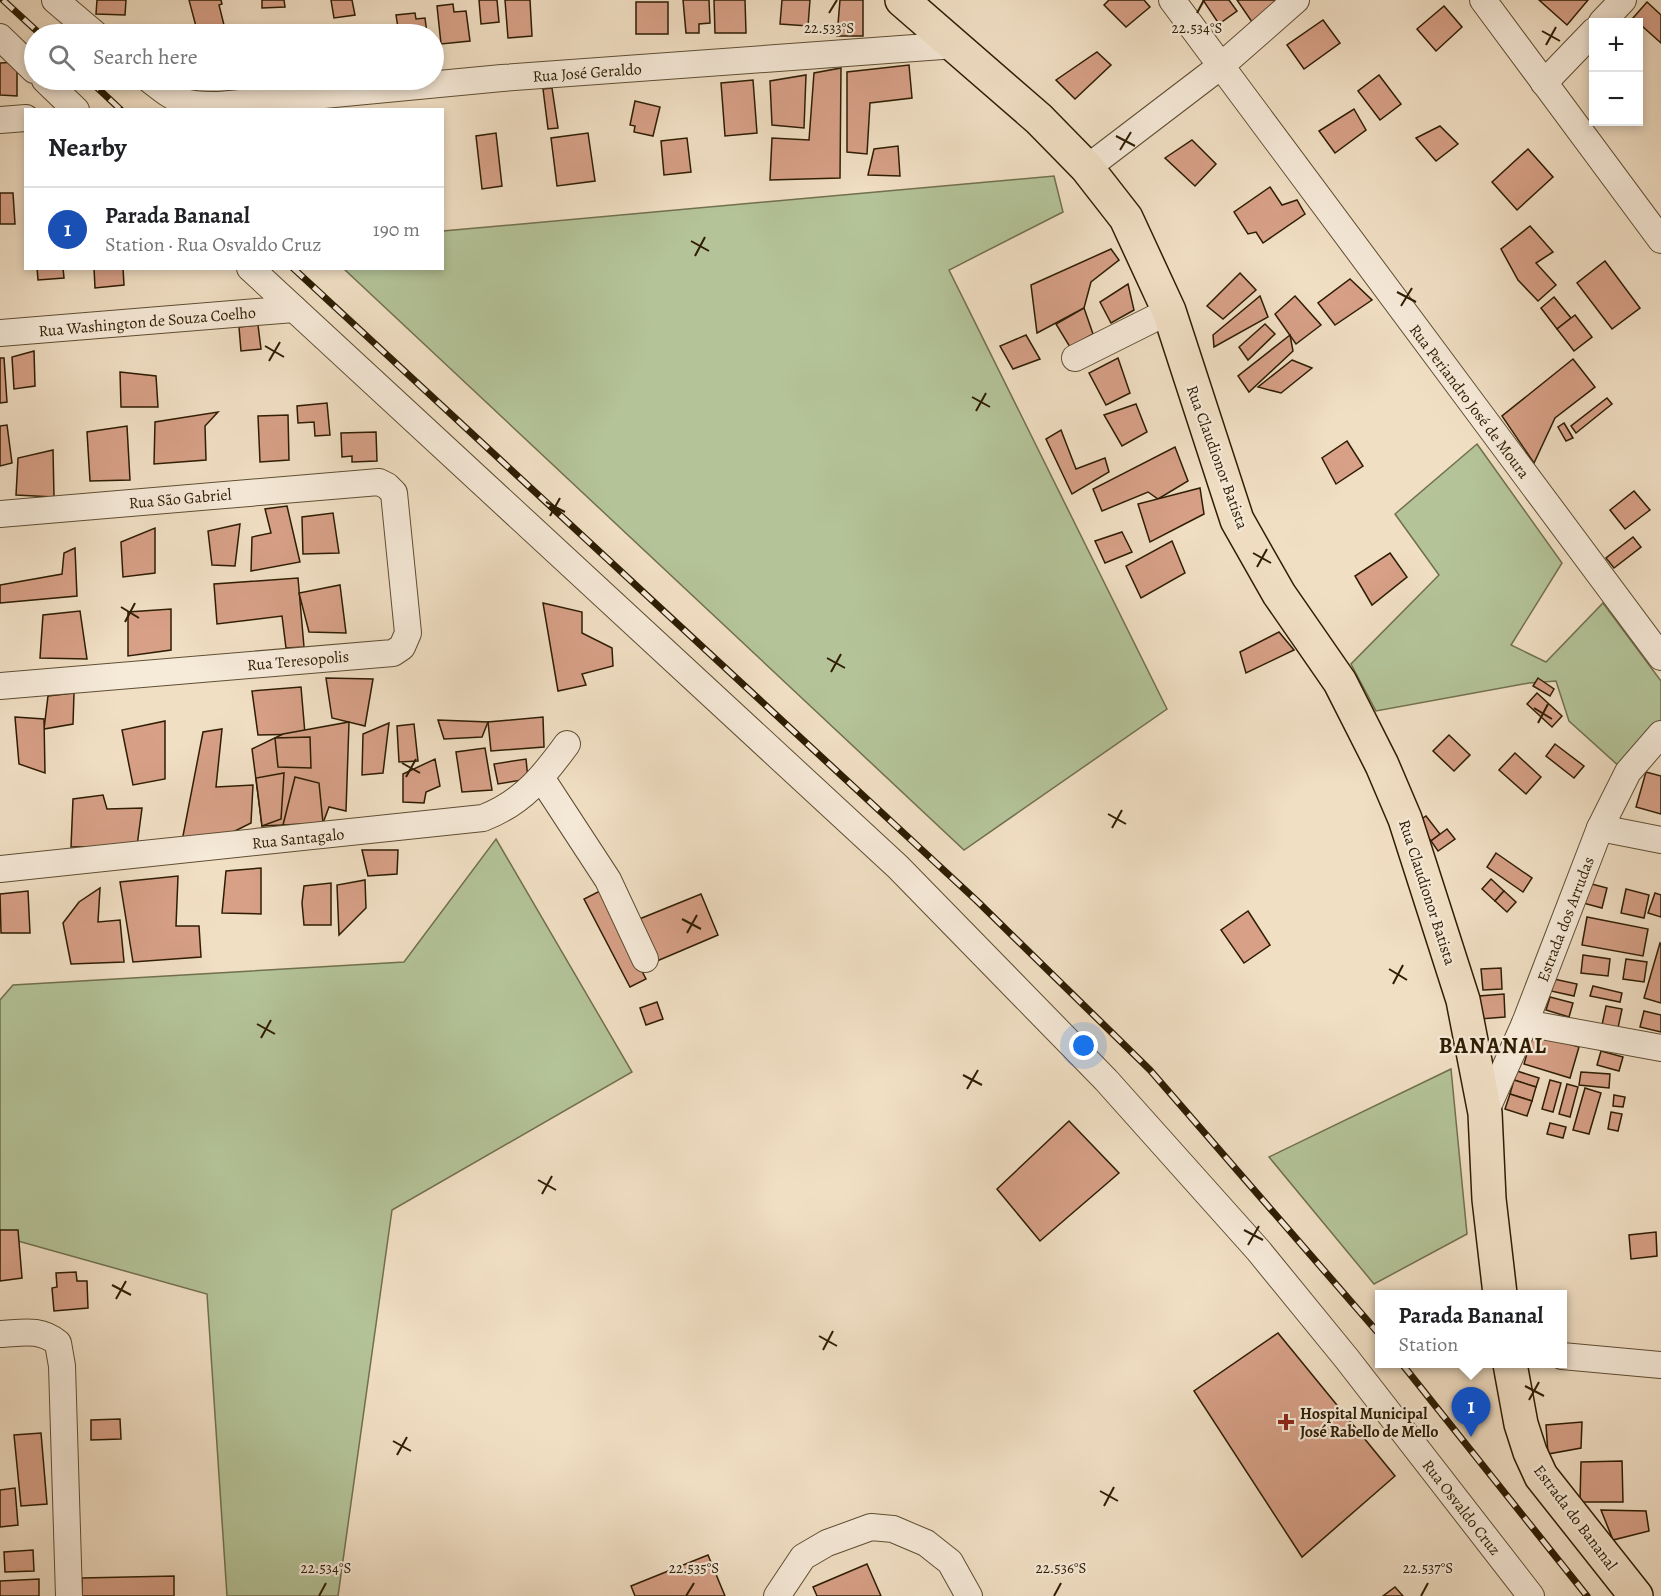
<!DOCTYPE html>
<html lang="en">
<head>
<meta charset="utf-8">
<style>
  :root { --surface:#fff; --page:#f6f6f6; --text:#202124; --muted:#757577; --line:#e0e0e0; --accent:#8f2418 }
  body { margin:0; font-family:Alegreya,serif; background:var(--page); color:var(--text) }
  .controls { position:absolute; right:18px; top:18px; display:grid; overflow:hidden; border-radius:0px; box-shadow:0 3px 9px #0003 }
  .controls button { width:54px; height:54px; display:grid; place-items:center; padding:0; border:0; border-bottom:2px solid var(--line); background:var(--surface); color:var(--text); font:30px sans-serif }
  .you { position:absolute; left:1084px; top:1046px; width:21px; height:21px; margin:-15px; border:4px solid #fff; border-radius:50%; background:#1a73e8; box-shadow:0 0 0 9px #1a73e833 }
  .badge { display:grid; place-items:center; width:39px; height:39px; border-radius:50%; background:var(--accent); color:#fff; font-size:20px; font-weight:700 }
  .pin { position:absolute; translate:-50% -50px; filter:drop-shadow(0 2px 3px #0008) }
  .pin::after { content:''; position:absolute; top:32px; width:21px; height:18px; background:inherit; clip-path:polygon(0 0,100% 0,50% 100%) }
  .popup { position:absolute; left:1375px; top:1290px; width:192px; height:78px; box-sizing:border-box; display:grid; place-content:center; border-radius:0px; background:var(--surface); filter:drop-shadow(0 2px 4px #0005); font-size:20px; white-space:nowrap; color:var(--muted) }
  .popup b { font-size:22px; color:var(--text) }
  .popup::after { content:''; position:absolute; left:50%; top:100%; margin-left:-12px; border:12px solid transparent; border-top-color:var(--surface) }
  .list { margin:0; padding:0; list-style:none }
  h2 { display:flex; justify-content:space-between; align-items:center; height:78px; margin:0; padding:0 24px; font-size:26px }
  h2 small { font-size:20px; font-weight:400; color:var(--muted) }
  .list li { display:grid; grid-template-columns:39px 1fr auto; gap:18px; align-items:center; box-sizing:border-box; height:84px; padding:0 24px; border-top:2px solid var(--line) }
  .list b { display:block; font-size:22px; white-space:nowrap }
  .list p { margin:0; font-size:20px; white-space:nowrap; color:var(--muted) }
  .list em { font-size:20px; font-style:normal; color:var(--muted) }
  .icon { flex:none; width:33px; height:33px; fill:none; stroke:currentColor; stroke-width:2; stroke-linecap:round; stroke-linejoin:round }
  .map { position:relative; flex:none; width:1661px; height:1596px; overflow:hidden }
  .search { position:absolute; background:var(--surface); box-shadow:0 3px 9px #0003; left:24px; top:24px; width:420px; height:66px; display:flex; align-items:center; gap:15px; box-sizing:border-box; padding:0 21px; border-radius:33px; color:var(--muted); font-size:22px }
  .panel { position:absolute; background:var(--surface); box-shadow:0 3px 9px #0003; left:24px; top:108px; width:420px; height:162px; border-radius:0px }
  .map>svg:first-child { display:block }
</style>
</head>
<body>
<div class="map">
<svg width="1661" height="1596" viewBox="0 0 1661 1596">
  <rect width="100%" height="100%" fill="#f1dfc4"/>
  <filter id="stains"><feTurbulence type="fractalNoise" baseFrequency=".00333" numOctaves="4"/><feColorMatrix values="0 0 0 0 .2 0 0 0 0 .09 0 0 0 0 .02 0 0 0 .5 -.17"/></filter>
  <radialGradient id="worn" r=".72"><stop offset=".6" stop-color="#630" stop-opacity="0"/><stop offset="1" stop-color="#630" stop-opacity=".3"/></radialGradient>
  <!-- green -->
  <g fill="#b4c398" stroke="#71704e" stroke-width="1.5">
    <path d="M1054 176 1063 212 949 270 1167 709 964 850 344 269 442 268 443 231Z"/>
    <path d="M1477 444 1562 563 1511 645 1546 662 1603 603 1661 681V724L1621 768 1569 721 1556 681 1529 683 1376 711 1351 664 1439 575 1395 514Z"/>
    <path d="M496 839 632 1072 392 1210 338 1596H227L207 1294 0 1236V1000L13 985 404 962Z"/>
    <path d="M1451 1069 1467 1234 1374 1284 1269 1157Z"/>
  </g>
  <!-- building -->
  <g fill="#d7a087" stroke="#2e1d03" stroke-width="1.5">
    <path d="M97 0H126L125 15 96 14Z"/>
    <path d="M189 0H221L222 4 219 5 226 33 198 34Z"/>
    <path d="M262 0H284L285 7 262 8Z"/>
    <path d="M331 0H352L355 15 334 18Z"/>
    <path d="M479 0H497L499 22 481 24Z"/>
    <path d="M505 0H530L532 36 508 38Z"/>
    <path d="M683 0H709L710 23 699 24V33H686Z"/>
    <path d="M714 0H745L746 33H715Z"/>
    <path d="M782 0H810L808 26 780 24Z"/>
    <path d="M840 0H863V36H837Z"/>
    <path d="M1109 0H1144L1150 7 1126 27 1104 5Z"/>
    <path d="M1203 0H1229L1237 11 1219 24Z"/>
    <path d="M1237 0H1281L1252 22Z"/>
    <path d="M1539 0H1588L1567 25Z"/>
    <rect x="636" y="2" width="32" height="32"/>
    <path d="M1647 2 1661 15V43L1633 18Z"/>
    <path d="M453 4 454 12 466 11 470 41 441 44 437 6Z"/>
    <path d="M1444 6 1462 27 1436 51 1417 29Z"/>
    <path d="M415 13 416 19 425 18 427 34H399L396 15Z"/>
    <path d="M1323 20 1340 43 1304 69 1287 45Z"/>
    <path d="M1097 52 1111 65 1075 99 1056 80Z"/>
    <path d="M17 62V96L0 95V63Z"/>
    <path d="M909 65 912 98 870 103 867 154 847 152V72Z"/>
    <path d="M841 68 840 178 770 180 772 138 809 140 814 73Z"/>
    <path d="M806 75 804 128 772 125 770 81Z"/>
    <path d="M1379 75 1401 104 1380 120 1358 91Z"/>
    <path d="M300 80H333V81L301 84Z"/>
    <path d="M753 80 757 133 725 136 721 83Z"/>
    <path d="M552 88 558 128 548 129 543 89Z"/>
    <path d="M635 101 660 107 653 136 634 132 635 126 630 125Z"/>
    <path d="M1354 109 1366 130 1335 153 1319 131Z"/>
    <path d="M1440 126 1458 144 1436 161 1416 138Z"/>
    <path d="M496 133 502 186 482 189 476 136Z"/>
    <path d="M588 133 595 181 557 186 551 138Z"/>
    <path d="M687 138 691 172 664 175 661 141Z"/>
    <path d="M1192 140 1216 164 1195 186 1165 158Z"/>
    <path d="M898 146 900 176 868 175 874 149Z"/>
    <path d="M1528 149 1553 177 1517 210 1492 182Z"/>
    <path d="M1270 187 1282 205 1297 200 1305 214 1263 243 1256 232 1248 234 1234 212Z"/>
    <path d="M0 193H13L15 224H0Z"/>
    <path d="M1530 226 1553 252 1536 263 1556 285 1538 301 1518 280 1501 249Z"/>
    <path d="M1111 249 1119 260 1091 282 1084 308 1037 333 1031 285Z"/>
    <path d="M1605 261 1640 308 1612 329 1577 283Z"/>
    <path d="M37 268H63L64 278 38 280Z"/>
    <path d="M94 268H123L124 285 95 288Z"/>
    <path d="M1240 273 1256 290 1223 319 1207 306Z"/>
    <path d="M1350 279 1372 300 1335 325 1318 303Z"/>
    <path d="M1128 284 1134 310 1111 323 1100 302Z"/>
    <path d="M1260 296 1268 317 1214 347 1213 335Z"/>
    <path d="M1295 296 1321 325 1296 344 1275 314Z"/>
    <path d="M1554 297 1571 318 1557 329 1541 308Z"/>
    <path d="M1084 308 1093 334 1070 347 1056 324Z"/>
    <path d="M1575 315 1592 337 1574 351 1557 329Z"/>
    <path d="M1265 324 1275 334 1248 360 1239 347Z"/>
    <path d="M258 325 261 349 241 351 239 327Z"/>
    <path d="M1026 335 1040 359 1013 369 1000 346Z"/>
    <path d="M1290 335 1293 351 1249 392 1238 376Z"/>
    <path d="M34 351 35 386 14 389 12 357Z"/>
    <path d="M0 358H4L7 402 0 403Z"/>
    <path d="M1118 358 1130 393 1106 405 1089 373Z"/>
    <path d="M1573 359 1595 387 1555 418 1534 463 1502 416Z"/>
    <path d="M1292 360 1312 368 1281 393 1258 387Z"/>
    <path d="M120 372 156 376 158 407H121Z"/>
    <path d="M1607 398 1612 404 1576 433 1571 426Z"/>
    <path d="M327 403 330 435 315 436 314 422 298 423 297 406Z"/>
    <path d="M1136 404 1147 432 1122 446 1104 415Z"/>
    <path d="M218 412 205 426 206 460 154 464 155 422Z"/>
    <path d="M288 415 289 460 260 462 258 416Z"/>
    <path d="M1564 423 1573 438 1566 441 1558 427Z"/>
    <path d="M7 425 12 463 0 466V426Z"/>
    <path d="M127 426 130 480 90 481 87 432Z"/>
    <path d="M1061 430 1076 469 1105 458 1109 472 1072 494 1046 439Z"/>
    <path d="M376 432 377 461 352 462V456L342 457 341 433Z"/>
    <path d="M1347 441 1363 466 1336 484 1322 458Z"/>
    <path d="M1175 447 1188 481 1158 499 1148 492 1102 511 1093 489Z"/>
    <path d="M53 450 54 497 16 495 18 458Z"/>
    <path d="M1200 488 1204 514 1150 542 1138 504Z"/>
    <path d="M1634 491 1650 510 1625 529 1610 510Z"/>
    <path d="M287 506 300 562 251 571 252 537 271 533 265 509Z"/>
    <path d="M333 513 339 553 303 554 302 517Z"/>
    <path d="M240 524 235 566 212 565 208 531Z"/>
    <path d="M155 528V573L123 577 121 542Z"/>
    <path d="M1122 532 1132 552 1105 563 1095 541Z"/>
    <path d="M1633 537 1641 547 1614 568 1606 558Z"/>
    <path d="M1172 541 1185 573 1141 598 1126 566Z"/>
    <path d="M75 548 77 596 0 603V585L62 574 64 553Z"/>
    <path d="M1390 553 1407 577 1372 605 1355 576Z"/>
    <path d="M298 578 304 647 286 648 282 616 217 624 214 584Z"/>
    <path d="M340 585 346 633 309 632 299 593Z"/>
    <path d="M543 603 582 612V633L612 648 613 666 582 674 586 685 558 691Z"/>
    <path d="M171 609V650L128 656V612Z"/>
    <path d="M80 611 87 659 40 658 43 615Z"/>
    <path d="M1279 632 1294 650 1246 673 1240 652Z"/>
    <path d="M326 678 373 679 365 726 332 718Z"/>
    <path d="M1538 678 1554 689 1550 696 1533 686Z"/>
    <path d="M301 687 305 734 258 735 252 691Z"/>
    <path d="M74 693 73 724 44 729 48 696Z"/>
    <path d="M1537 693 1562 716 1552 727 1527 704Z"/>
    <path d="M15 717 44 719 45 773 19 764Z"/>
    <path d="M543 717 544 747 491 751 488 722Z"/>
    <path d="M438 720 488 722 482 737 444 739Z"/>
    <path d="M165 721V779L133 785 122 730Z"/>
    <path d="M349 722 346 811 329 807 323 823 262 826 252 749 283 734Z"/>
    <path d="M389 723 383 773 362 775 363 734Z"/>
    <path d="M414 724 418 761 399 762 397 726Z"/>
    <path d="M222 729 216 787 253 785 251 823 233 832 182 841 203 732Z"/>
    <path d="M1449 735 1470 755 1454 771 1433 751Z"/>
    <path d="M310 737 311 768 278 767 275 738Z"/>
    <path d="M1555 744 1584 766 1574 778 1546 756Z"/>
    <path d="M485 748 492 790 462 792 456 752Z"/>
    <path d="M1515 753 1541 777 1526 794 1499 770Z"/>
    <path d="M435 759 440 786 426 792 424 803 403 802V774Z"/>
    <path d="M526 759 528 779 498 784 494 764Z"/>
    <path d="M1646 772 1661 776V814L1636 807Z"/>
    <path d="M284 773 281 819 262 826 256 778Z"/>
    <path d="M295 777 319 783 323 823 283 825Z"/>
    <path d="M103 795 107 809 142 808 137 846 71 847 73 799Z"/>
    <path d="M1426 816 1440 834 1431 841 1417 822Z"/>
    <path d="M1447 829 1455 839 1438 851 1431 841Z"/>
    <path d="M362 850H398L397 874 368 876Z"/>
    <path d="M1496 853 1532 878 1523 892 1487 867Z"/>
    <path d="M261 868V914L222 913 226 871Z"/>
    <path d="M178 876 176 926H199L201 957 133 962 120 882Z"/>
    <path d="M1491 879 1504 891 1495 901 1482 889Z"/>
    <path d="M365 880 366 908 339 935 337 885Z"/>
    <path d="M331 883V925H304L302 903 304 886Z"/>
    <path d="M1588 883 1607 888 1602 908 1583 903Z"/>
    <path d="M100 888 98 922 120 920 124 962 71 964 63 923 79 902Z"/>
    <path d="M1626 889 1649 895 1644 918 1621 913Z"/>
    <path d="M28 891 30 933H1L0 894Z"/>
    <path d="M600 891 646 979 630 987 584 899Z"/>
    <path d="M1504 891 1516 902 1507 912 1495 901Z"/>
    <path d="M1655 893 1661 895V917L1648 913Z"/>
    <path d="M701 894 718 935 650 964 632 922Z"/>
    <path d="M1248 911 1270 945 1244 963 1221 930Z"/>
    <path d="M1587 917 1648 929 1643 956 1582 945Z"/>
    <path d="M1660 943 1661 944V1003L1644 998Z"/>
    <path d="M1583 955 1610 959 1608 976 1581 973Z"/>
    <path d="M1626 959 1647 962 1644 982 1623 979Z"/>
    <path d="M1501 968 1502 989 1483 990 1481 969Z"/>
    <path d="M1554 979 1577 984 1574 996 1551 991Z"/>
    <path d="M1593 986 1622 993 1620 1002 1590 996Z"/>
    <path d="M1504 994 1505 1017 1480 1019 1479 996Z"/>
    <path d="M1550 997 1573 1003 1569 1017 1546 1010Z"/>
    <path d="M657 1002 663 1019 646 1025 640 1008Z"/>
    <path d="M1606 1006 1622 1009 1618 1028 1602 1025Z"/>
    <path d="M1644 1011 1661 1015V1032L1640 1027Z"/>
    <path d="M1533 1033 1579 1047 1570 1078 1524 1064Z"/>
    <path d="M1601 1051 1623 1057 1619 1071 1597 1065Z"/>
    <path d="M1517 1071 1539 1078 1536 1087 1514 1080Z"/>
    <path d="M1581 1072 1610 1074 1609 1088 1579 1085Z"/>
    <path d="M1514 1080 1536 1087 1532 1101 1510 1094Z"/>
    <path d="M1550 1080 1561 1083 1553 1112 1542 1109Z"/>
    <path d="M1567 1084 1578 1087 1570 1117 1559 1114Z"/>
    <path d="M1585 1088 1601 1093 1589 1134 1573 1130Z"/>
    <path d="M1510 1094 1532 1101 1527 1116 1505 1109Z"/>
    <path d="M1614 1095 1625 1097 1623 1107 1613 1106Z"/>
    <path d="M1611 1112 1622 1114 1618 1131 1608 1129Z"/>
    <path d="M1069 1121 1119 1173 1040 1241 997 1189Z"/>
    <path d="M1550 1123 1566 1127 1563 1138 1547 1134Z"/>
    <path d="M0 1230H18L22 1278 0 1281Z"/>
    <path d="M1656 1232 1657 1256 1631 1259 1629 1235Z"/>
    <path d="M76 1272 77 1281H87L88 1308 54 1311 52 1288 57 1287 56 1273Z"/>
    <path d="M1278 1333 1395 1476 1302 1557 1194 1391Z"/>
    <path d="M120 1419 121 1439 91 1440V1420Z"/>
    <path d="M1582 1422 1581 1448 1548 1454 1546 1425Z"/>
    <path d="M41 1433 47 1504 21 1506 14 1435Z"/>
    <path d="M1622 1461 1623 1502H1580L1581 1462Z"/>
    <path d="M15 1488 18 1525 0 1527V1490Z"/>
    <path d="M1601 1510 1646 1511 1649 1531 1613 1540Z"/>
    <path d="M33 1550 34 1571 5 1572 4 1552Z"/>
    <path d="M708 1555 725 1596H635L631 1586Z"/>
    <path d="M867 1564 881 1596H817L813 1587Z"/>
    <path d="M174 1576V1596H82V1578Z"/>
    <path d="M39 1579V1596H0V1581Z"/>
    <path d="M1395 1587 1403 1596H1383Z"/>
  </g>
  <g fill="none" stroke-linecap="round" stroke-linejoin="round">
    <!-- minor casing -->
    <g stroke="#5f4e33" stroke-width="28">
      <g id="minor">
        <path d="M55 0 95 34"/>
        <path d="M1172 0 1661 657"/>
        <path d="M1483 0 1661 240"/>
        <path d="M1602 22 1623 0"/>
        <path d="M0 37 34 70"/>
        <path d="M45 80 76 110"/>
        <path d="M150 80C177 101 183 106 219 105L502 78 956 45"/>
        <path d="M1544 83 1594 31"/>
        <path d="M0 120 26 118"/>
        <path d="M1087 168 1222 65 1296 0"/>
        <path d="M250 268 898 867 1106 1080 1258 1250 1347 1359 1531 1596"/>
        <path d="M0 333 294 309"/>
        <path d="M1075 358 1169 311"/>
        <path d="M0 514 379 482 387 486 394 493 408 633 402 647 393 653 0 686"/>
        <path d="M542 779 608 880 645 959"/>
        <path d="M1600 828 1661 840"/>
        <path d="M0 869 483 818C522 803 543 777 567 744"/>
        <path d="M1525 1023 1661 1048"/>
        <path d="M1485 1113 1525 1023 1600 828 1628 772 1661 734"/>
        <path d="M0 1334C22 1333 40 1328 58 1343L62 1366 69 1596"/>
        <path d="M1562 1356 1661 1365"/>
        <path d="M777 1596 803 1557 827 1543 871 1527 893 1529 926 1543 950 1562 969 1596"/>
      </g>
    </g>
    <!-- major casing -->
    <g stroke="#2e1d03" stroke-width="36">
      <g id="major">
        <path d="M902 0 1039 119 1087 168 1126 218 1169 311 1237 520 1279 594 1340 682 1382 765 1405 819 1463 1000 1485 1113 1489 1199 1500 1294"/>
        <path d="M1510 1364 1521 1424 1530 1452 1541 1476 1636 1596"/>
      </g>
    </g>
    <!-- minor -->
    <use href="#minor" stroke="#f6ead9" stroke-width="26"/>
    <!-- major -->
    <use href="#major" stroke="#f1dfc4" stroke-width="33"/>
    <!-- rail casing -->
    <g stroke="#2e1d03" stroke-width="7">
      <g id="rail">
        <path d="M3 0 40 34"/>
        <path d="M89 80 121 110"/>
        <path d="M293 268 976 900 1150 1070 1380 1335"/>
        <path d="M1402 1364 1587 1596"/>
      </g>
    </g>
    <!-- rail -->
    <use href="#rail" stroke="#f6ead9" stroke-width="4.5" stroke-dasharray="14" stroke-linecap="butt"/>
  </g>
  <!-- ticks -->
  <path fill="none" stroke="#2e1d03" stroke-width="2" d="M829 13 837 0M1197 13 1204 0M1542 31 1560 41M1546 45 1556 27M1116 136 1135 146M1120 150 1131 132M691 241 709 251M695 256 705 237M1397 292 1416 302M1401 306 1412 288M265 346 284 357M269 361 280 342M972 397 990 407M976 411 986 393M546 502 565 512M550 516 560 498M1253 553 1271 563M1257 567 1267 549M121 607 139 618M125 622 135 603M827 658 845 668M831 672 841 654M1534 708 1552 719M1538 723 1548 704M402 763 420 773M406 777 416 759M1108 814 1126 824M1112 828 1122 810M682 919 701 929M687 933 697 915M1389 969 1407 980M1393 984 1403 965M257 1024 275 1034M261 1038 271 1020M963 1075 982 1085M967 1089 978 1070M538 1180 556 1190M542 1194 552 1176M1244 1230 1263 1240M1248 1245 1259 1226M112 1285 131 1295M116 1299 126 1281M819 1336 837 1346M823 1350 833 1331M1525 1386 1544 1396M1529 1400 1539 1382M393 1441 411 1451M397 1455 407 1437M1100 1491 1118 1501M1104 1506 1114 1487M319 1596 326 1583M686 1596 694 1583M1054 1596 1061 1583M1421 1596 1428 1583"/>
  <!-- markers -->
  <path fill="#8f2418" stroke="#f6ead9" stroke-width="2" d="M1283 1413h6v6h6v6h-6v6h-6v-6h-6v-6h6z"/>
  <g text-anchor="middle" stroke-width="4.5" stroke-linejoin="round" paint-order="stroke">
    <!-- street labels -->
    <g font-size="16" fill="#2e1d03" stroke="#f6ead9">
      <text transform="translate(587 72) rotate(-4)" y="6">Rua José Geraldo</text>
      <text transform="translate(147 321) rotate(-5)" y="6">Rua Washington de Souza Coelho</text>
      <text transform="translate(1470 401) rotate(53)" y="6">Rua Periandro José de Moura</text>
      <text transform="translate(1218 457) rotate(70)" y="6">Rua Claudionor Batista</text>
      <text transform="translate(180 498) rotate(-5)" y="6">Rua São Gabriel</text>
      <text transform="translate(298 660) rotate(-5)" y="6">Rua Teresopolis</text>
      <text transform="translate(298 838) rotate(-6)" y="6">Rua Santagalo</text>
      <text transform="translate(1428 892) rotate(72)" y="6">Rua Claudionor Batista</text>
      <text transform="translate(1565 919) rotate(-69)" y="6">Estrada dos Arrudas</text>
      <text transform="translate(1462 1507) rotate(52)" y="6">Rua Osvaldo Cruz</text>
      <text transform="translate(1576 1517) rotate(53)" y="6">Estrada do Bananal</text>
    </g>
    <!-- poi labels -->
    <g font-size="16" font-weight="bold" fill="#2e1d03" stroke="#f6ead9" text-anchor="start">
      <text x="1300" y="1419">Hospital Municipal<tspan x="1300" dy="18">José Rabello de Mello</tspan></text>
    </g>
    <!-- district labels -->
    <g font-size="22" font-weight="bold" letter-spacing="1.5" fill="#2e1d03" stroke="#f6ead9">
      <text x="1493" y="1053">BANANAL</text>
    </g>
  </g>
  <g font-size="15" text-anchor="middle" fill="#2e1d03" stroke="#f6ead9" stroke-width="4.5" stroke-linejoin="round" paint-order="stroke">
    <text x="829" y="33">22.533°S</text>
    <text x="1197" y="33">22.534°S</text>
    <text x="326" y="1573">22.534°S</text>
    <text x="694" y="1573">22.535°S</text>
    <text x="1061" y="1573">22.536°S</text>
    <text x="1428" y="1573">22.537°S</text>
  </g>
  <rect width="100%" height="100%" filter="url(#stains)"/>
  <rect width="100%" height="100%" fill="url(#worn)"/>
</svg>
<div class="controls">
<button>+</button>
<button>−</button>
</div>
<div class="you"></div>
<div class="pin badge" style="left:1471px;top:1437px;background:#1a4fb4">1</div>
<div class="popup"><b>Parada Bananal</b>Station</div>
<div class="search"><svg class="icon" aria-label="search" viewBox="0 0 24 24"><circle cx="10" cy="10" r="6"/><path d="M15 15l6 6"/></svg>Search here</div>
<section class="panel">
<h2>Nearby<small></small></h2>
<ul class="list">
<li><span class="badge" style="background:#1a4fb4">1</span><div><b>Parada Bananal</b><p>Station · Rua Osvaldo Cruz</p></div><em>190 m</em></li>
</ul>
</section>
</div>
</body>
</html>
